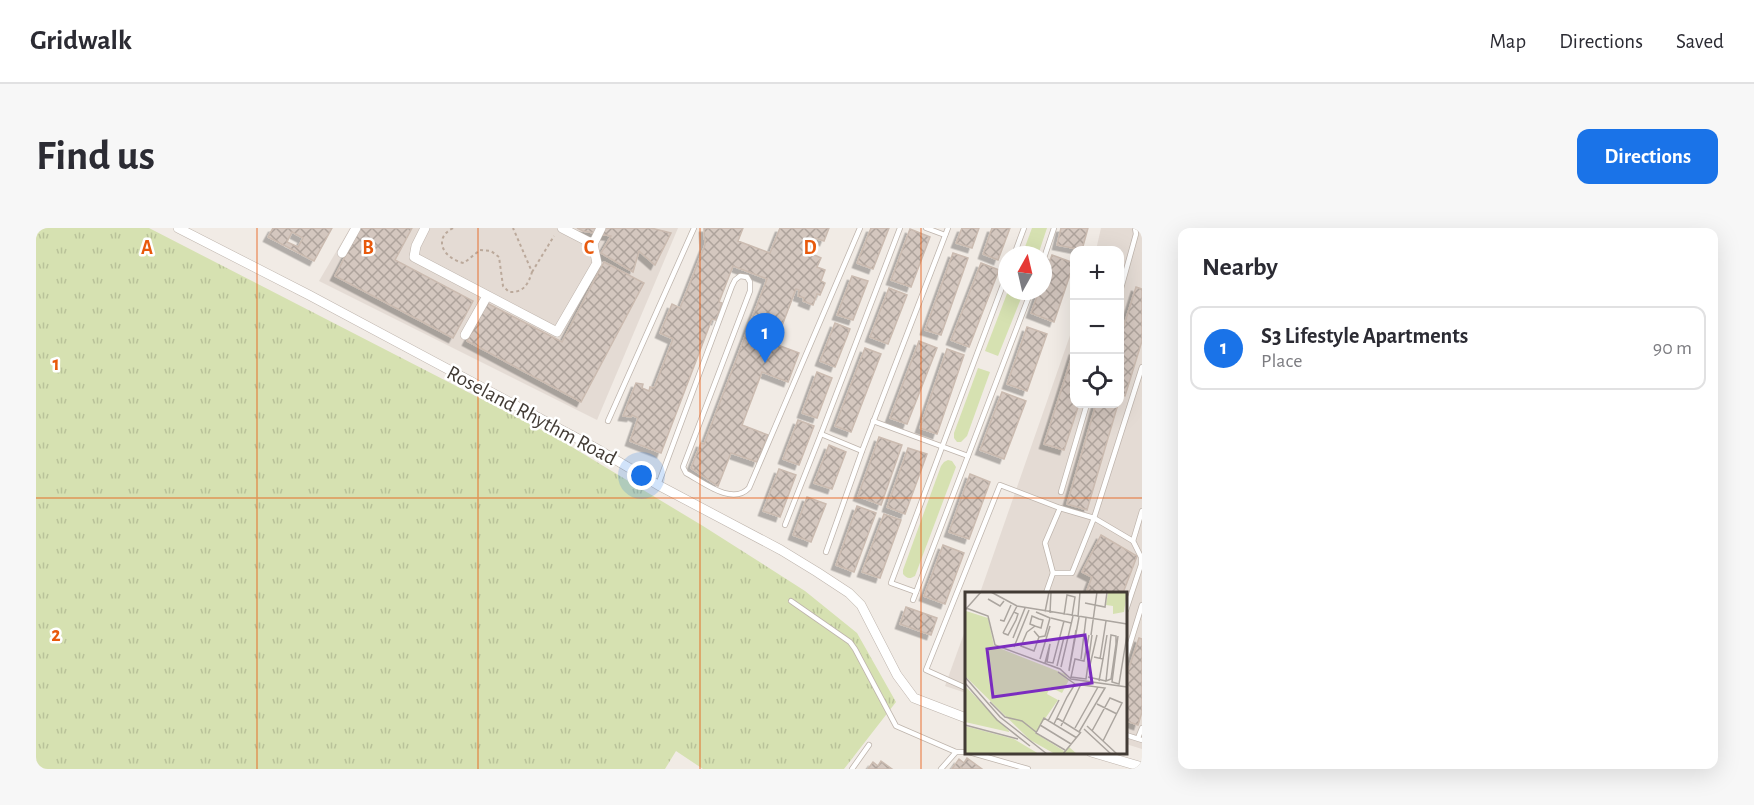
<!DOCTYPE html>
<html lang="en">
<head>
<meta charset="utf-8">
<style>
  :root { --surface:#fff; --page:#f7f7f7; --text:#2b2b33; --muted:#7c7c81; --line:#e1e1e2; --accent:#1a73e8 }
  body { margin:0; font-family:"Alegreya Sans",sans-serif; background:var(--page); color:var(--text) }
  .controls { position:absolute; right:18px; top:18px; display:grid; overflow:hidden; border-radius:12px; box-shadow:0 6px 24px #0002 }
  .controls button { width:54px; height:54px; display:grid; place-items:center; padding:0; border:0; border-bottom:2px solid var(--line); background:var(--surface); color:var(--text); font:30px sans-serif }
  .compass { position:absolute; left:962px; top:18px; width:54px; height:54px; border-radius:50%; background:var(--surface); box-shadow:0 6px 24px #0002; rotate:8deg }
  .you { position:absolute; left:606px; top:248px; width:21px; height:21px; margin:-15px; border:4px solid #fff; border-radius:50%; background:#1a73e8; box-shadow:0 0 0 9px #1a73e833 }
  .badge { display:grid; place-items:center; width:39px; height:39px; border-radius:50%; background:var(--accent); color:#fff; font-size:20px; font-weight:700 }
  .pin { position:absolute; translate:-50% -50px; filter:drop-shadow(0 2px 3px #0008) }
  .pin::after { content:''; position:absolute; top:32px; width:21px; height:18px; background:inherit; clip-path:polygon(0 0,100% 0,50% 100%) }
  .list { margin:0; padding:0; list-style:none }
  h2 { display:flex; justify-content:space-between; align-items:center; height:78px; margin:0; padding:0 24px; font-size:26px }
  h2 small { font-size:20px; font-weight:400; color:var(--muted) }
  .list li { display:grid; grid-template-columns:39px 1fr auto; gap:18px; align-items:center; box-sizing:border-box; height:84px; margin:0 12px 12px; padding:0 12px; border:2px solid var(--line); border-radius:12px }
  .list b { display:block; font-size:22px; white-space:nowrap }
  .list p { margin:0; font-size:20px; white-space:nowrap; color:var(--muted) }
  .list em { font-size:20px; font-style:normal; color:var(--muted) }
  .icon { flex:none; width:33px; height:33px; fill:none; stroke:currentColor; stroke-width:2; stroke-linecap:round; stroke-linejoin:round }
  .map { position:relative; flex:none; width:1106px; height:541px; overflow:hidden; border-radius:12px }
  header { display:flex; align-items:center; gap:36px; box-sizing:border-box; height:84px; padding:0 30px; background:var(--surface); border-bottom:2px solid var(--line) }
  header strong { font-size:28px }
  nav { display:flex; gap:33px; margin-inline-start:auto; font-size:21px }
  .intro { display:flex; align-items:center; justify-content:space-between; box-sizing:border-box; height:144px; padding:0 36px }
  h1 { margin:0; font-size:42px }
  .button { padding:15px 27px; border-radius:12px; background:var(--accent); color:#fff; font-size:21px; font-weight:700 }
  main { display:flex; gap:36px; padding:0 36px }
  aside { flex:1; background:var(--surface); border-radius:12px; box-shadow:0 6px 24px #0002 }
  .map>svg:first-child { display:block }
</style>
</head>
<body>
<header>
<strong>Gridwalk</strong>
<nav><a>Map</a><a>Directions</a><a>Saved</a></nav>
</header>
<div class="intro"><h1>Find us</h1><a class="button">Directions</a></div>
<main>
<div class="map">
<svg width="1106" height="541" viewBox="0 0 1106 541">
  <defs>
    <pattern id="grass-tufts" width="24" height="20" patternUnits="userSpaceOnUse" patternTransform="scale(1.5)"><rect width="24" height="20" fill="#d6e1b1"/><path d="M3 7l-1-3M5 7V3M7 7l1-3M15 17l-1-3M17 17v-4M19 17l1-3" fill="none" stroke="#b9c299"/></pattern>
    <pattern id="building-cross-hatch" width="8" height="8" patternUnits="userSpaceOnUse" patternTransform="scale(1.5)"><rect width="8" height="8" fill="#d4c7bf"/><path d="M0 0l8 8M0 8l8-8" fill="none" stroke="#aea39c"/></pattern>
    <filter id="shadow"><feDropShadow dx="-4.5" dy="4.5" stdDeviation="0" flood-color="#0004"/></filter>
  </defs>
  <rect width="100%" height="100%" fill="#f1ebe5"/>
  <!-- residential -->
  <g fill="#e4dbd4">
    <path d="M314 0H642L561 192 283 53Z"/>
    <path d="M1065 0H1106V521L1090 516V365H944L1038 96V176H1084V22H1060Z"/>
    <path d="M930 400V465L909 458Z"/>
  </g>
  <!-- grass -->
  <path fill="url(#grass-tufts)" d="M0 0H113L521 210 667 298 769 363 821 405 860 474 808 541H667L640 523 629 541H0Z"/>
  <!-- garden -->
  <g fill="#d6e1b1">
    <path d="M996 0H1011L1002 27H986Z"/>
    <path d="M972 63H988L962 128 949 123Z"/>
    <path d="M942 140 954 144 931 208 925 214H921L918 210V205Z"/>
    <path d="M912 232 916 233 920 239 879 348C874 351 871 351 867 346V342L905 238 908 234Z"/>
  </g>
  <!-- building -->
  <g fill="url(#building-cross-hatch)" stroke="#cbbbb0" stroke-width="1.5" fill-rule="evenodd" filter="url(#shadow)">
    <path d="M237 0H296L278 33 232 9ZM256 4 267 10 262 19 251 14Z"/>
    <path d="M324 0H376L359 32 437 73 417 110 299 48Z"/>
    <path d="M541 0H615L635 5 619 37 603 23 597 44 565 25 575 8 547 3Z"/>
    <path d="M668 0H707L702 13 734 25 744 0H793L788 13 779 10 774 25 785 30 781 39 789 42 785 53 789 55 784 67 781 66 777 77 767 73 768 70 762 68 763 62 760 61 739 116 763 125 752 154 726 144 706 197 732 207 721 234 695 225 682 258 655 240 665 215 668 216 731 51 697 38 683 74 686 75 680 92 676 91 625 225 594 213 602 190 596 187 595 189 587 188 600 155 607 156 606 160 613 163 614 159 618 160 637 111 624 105 636 76 644 80 669 17Z"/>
    <path d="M835 0H853L837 41 821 35Z"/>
    <path d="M926 0H943L936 20 920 15Z"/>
    <path d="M956 0H974L962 32 947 26Z"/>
    <path d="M1025 0H1052L1046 22 1021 17Z"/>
    <path d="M874 1 894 9 875 59 855 52Z"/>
    <path d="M917 25 932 30 905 107 889 102Z"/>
    <path d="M1016 27 1038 35 1018 94 995 85 1003 63H1007V52Z"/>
    <path d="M568 34 608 55 545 174 431 113 451 75 526 114Z"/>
    <path d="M945 35 963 42 933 119 915 112Z"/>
    <path d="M816 48 832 53 817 92 801 87Z"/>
    <path d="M1100 59 1106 61V113L1089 168 1084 167V110Z"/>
    <path d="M853 60 871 67 852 116 834 109Z"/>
    <path d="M799 95 814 101 799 139 784 133Z"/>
    <path d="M991 99 1011 106 991 163 971 156Z"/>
    <path d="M883 113 901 120 871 196 854 190Z"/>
    <path d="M829 120 845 126 815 204 799 198Z"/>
    <path d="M911 121 928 127 901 206 884 200Z"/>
    <path d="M1038 122V176H1043L1028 222 1008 216Z"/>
    <path d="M781 144 796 150 781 190 766 185Z"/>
    <path d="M966 164 990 173 968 231 944 222Z"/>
    <path d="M1060 176H1082L1051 282 1031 276Z"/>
    <path d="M762 192 778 198 763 237 747 231Z"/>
    <path d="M843 209 866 217 845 277 822 268Z"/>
    <path d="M793 217 810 224 796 261 778 255Z"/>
    <path d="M872 220 891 226 869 286 851 279Z"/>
    <path d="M743 241 760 247 744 289 727 283Z"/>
    <path d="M934 246 954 254 933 311 913 304Z"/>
    <path d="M771 269 790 276 775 314 757 307Z"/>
    <path d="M821 278 840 285 818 344 800 337Z"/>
    <path d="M848 286 865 292 844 350 826 344Z"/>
    <path d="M1065 307 1101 328 1087 365H1050L1056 349 1046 344Z"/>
    <path d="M907 317 928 325 909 376 888 368Z"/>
    <path d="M870 379 901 390 895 407 864 396Z"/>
    <path d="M1103 410 1106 411V484L1102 497 1090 493V449Z"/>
    <path d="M931 530 946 541H927L925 539 924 541H916L923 531 928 535Z"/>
    <path d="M845 533 856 541H832L837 534 842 538Z"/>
  </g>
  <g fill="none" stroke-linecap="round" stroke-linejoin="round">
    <!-- lane casing -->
    <g stroke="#beb4ac" stroke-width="6">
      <g id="lane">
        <path d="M890 0 909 7"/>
        <path d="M978 27 988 0"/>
        <path d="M1007 33 1018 0"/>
        <path d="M1084 64 1100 6 1099 0"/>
        <path d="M572 193 658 0"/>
        <path d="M837 193 932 228"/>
        <path d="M785 206 826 223"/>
        <path d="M622 257 696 58 699 52 704 48 711 49 714 54V63L647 239 650 245C667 254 696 278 713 260L824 0"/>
        <path d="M1025 264 1051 176"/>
        <path d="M749 297 785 206 864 0"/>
        <path d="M790 324 826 223 912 0"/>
        <path d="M1017 345 1009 315 1024 280"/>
        <path d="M880 364 855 355 971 46"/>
        <path d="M1010 365 1017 345H1036L1058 290 1097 313"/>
        <path d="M877 372 995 63"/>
        <path d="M755 373 814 414 819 421 860 498 920 524"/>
        <path d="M1090 382 1105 337V329L1097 313 1106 283"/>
        <path d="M1090 429 1106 377"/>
        <path d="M930 460 890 442 964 257 1024 280 1058 290 1106 139"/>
        <path d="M1090 507 1106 512"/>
        <path d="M1102 510 1106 500"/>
        <path d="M933 524 992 541"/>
        <path d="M816 541 833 517"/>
        <path d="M905 541 920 524H930"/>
      </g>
    </g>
    <!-- street casing -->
    <g stroke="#beb4ac" stroke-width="10">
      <g id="street">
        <path d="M142 0 273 67 563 222 622 257 745 322 781 344 813 365 825 377 861 447 878 470 930 490"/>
        <path d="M389 0 380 18 378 29 521 104 561 35 557 16 565 0"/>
        <path d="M526 0 557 16"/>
        <path d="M306 25 320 0"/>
        <path d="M429 107 451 68"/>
        <path d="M1055 524 1106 539"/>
      </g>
    </g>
    <!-- path -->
    <g stroke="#bba99b" stroke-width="2" stroke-dasharray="3 3" stroke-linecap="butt">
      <path d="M417 0C396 11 408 31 428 35L444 22 455 23 463 29 467 58 473 64C487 65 492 57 496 44L477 0"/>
      <path d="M496 44 518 8"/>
    </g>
    <!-- lane -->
    <use href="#lane" stroke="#fff" stroke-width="4.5"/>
    <!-- street -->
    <use href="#street" stroke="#fff" stroke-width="9"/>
  </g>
  <!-- grid -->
  <path fill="none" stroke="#e8590c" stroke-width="1.5" stroke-opacity="0.55" d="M221 0V541M442 0V541M664 0V541M885 0V541M0 270H1106"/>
  <g text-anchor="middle" stroke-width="5" stroke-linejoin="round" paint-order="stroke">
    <!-- street labels -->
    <g font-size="21" fill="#423b35" stroke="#fff">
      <text transform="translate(496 187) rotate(28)" y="7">Roseland Rhythm Road</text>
    </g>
  </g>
  <!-- overview -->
  <g transform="translate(929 364)">
    <rect width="162" height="162" fill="#f1ebe5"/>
    <path d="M1 19 23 26 29 54 100 82 104 88 97 101 85 95 82 102 93 108 70 141 99 159 104 155 112 162H90L65 148 0 84ZM0 94 44 139V140L0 130ZM0 134 49 147 74 162H0Z" fill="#d6e1b1"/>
    <path d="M143 0H162L159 20 148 22V14L141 13Z" fill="#d6e1b1"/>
    <path fill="none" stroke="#aba59f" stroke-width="1.5" d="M26 0 52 14 162 32M23 7 35 14 39 9M120 11 140 15 142 0M1 16 23 24 30 53 95 77 106 87 162 95M0 18 16 0M71 20 85 26 80 44 74 45M80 20 84 0M85 21 86 0M99 23 102 3 110 5 107 24M113 25 115 0M86 26 106 31M35 28 39 29 46 13M70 34 65 32 67 24 74 27M62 40 56 54 69 59 74 45 69 39M62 40 70 34 76 36 78 28 74 27M38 41 43 43 51 28 53 22 49 20M38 41 52 14M124 43 119 69 110 67 106 85 121 87 127 43M126 43 132 0M146 43 151 44V52L146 87 141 89ZM153 44 147 90 154 92 162 43M48 46 60 16M49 55 64 18M129 65 138 67 134 89M75 67 85 34M116 67 121 26M135 67 141 29M138 67 142 43M80 71 85 52 82 70 88 71 99 29M125 73 132 43M92 74 99 45M96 75 108 24M104 78 111 38M104 79 114 25M93 80 110 92M0 85 35 125 82 162M123 85 141 89M0 91 32 128 65 154M25 110 40 125 57 129 71 140M132 112 152 122M83 129 94 108M89 132 102 105 110 92 140 96 114 140 92 126M0 133 53 147M75 133 106 152M96 134 116 92M122 134 152 162M110 136 133 95M119 137 146 162M127 139 145 106 157 111 138 149M100 158 71 141 79 126 112 146M98 162 116 140"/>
    <path fill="#7b2cbf" fill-opacity="0.15" stroke="#7b2cbf" stroke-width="3" d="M120 43 127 91 28 105 22 57Z"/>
    <rect width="162" height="162" fill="none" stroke="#423b35" stroke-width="3"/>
  </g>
  <g font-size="20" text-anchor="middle" font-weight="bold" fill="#e8590c" stroke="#fff" stroke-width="5" stroke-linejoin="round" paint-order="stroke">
    <text x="111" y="26">A</text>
    <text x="332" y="26">B</text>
    <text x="553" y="26">C</text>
    <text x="774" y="26">D</text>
    <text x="20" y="142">1</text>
    <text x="20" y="413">2</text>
  </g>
</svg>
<div class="controls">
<button>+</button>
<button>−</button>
<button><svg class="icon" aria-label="locate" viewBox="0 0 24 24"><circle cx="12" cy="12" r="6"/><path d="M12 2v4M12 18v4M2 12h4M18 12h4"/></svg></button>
</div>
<svg class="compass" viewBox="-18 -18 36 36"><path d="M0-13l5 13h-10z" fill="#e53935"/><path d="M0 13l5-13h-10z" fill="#7c7c81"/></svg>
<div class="you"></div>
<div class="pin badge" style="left:729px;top:135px">1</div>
</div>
<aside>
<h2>Nearby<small></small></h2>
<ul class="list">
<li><span class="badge">1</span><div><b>S3 Lifestyle Apartments</b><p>Place</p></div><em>90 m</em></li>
</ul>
</aside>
</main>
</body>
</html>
